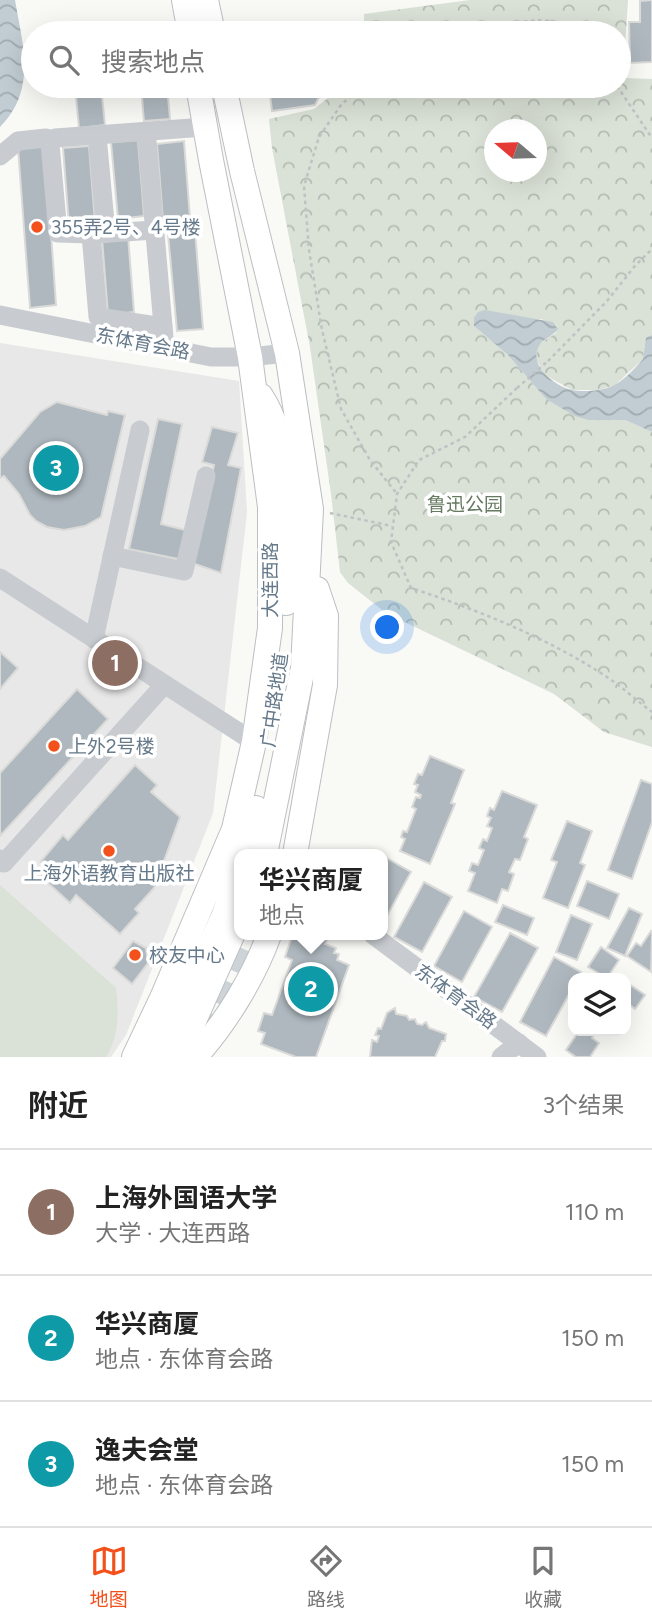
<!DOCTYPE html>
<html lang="zh">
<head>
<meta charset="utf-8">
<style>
  :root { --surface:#fff; --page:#f2f2f2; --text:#222; --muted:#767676; --line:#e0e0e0; --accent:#f3511c }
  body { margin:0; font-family:Figtree,"Noto Sans SC",sans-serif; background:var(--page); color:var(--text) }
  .controls { position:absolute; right:21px; bottom:21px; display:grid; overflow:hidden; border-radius:14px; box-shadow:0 7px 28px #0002 }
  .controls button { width:63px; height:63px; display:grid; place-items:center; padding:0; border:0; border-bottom:2px solid var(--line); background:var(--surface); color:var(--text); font:35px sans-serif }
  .compass { position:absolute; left:484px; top:119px; width:63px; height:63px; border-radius:50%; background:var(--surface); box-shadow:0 7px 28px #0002; rotate:289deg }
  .you { position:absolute; left:388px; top:628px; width:24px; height:24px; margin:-18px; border:5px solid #fff; border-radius:50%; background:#1a73e8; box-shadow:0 0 0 10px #1a73e833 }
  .badge { display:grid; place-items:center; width:46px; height:46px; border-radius:50%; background:var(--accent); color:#fff; font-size:23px; font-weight:700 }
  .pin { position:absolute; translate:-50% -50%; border:4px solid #fff; box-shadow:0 2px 7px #0006 }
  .popup { position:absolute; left:234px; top:849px; width:154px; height:91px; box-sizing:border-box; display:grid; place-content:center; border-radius:14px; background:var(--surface); filter:drop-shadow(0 2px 5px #0005); font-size:23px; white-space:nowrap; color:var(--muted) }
  .popup b { font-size:26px; color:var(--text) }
  .popup::after { content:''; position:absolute; left:50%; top:100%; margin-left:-14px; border:14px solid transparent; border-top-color:var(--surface) }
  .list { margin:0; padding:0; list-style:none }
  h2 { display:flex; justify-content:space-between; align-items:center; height:91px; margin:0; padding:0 28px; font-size:30px }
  h2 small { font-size:23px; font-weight:400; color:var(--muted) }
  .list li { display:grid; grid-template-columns:46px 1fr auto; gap:21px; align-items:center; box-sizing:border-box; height:126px; padding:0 28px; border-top:2px solid var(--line) }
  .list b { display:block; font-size:26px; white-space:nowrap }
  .list p { margin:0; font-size:23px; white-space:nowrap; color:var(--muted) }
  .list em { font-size:23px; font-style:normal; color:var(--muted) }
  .icon { flex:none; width:38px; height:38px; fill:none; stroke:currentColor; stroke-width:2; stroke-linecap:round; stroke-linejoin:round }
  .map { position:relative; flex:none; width:652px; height:1057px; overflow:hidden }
  .search { position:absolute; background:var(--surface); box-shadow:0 7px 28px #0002; left:21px; right:21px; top:21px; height:77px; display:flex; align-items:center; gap:18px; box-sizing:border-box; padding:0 24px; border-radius:38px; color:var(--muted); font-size:26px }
  .sheet { height:469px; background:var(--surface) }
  nav { display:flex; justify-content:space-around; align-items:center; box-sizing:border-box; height:98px; border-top:2px solid var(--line); background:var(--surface); font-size:19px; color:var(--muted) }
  nav a { display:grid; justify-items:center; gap:4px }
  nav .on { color:var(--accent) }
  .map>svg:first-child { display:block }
</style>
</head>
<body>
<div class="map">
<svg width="652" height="1057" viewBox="0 0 652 1057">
  <defs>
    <pattern id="park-crowns" width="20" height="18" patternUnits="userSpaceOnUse" patternTransform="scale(1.75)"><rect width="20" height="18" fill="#dae1d6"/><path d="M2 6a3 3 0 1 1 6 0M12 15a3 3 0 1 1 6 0" fill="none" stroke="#b4bbb3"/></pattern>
    <pattern id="water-waves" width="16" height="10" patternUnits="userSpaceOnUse" patternTransform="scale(1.75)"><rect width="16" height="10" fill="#c1cdd2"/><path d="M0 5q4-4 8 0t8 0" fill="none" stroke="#a0abb0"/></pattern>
  </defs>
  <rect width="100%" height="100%" fill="#f9f9f6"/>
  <!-- built -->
  <path fill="#e7e8e7" d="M0 343 239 381 247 512 213 813 126 1035 111 1057H0Z"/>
  <!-- grass -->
  <path fill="#dae1d6" d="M0 885 116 988C119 1012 119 1036 106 1057H0Z"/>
  <!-- park -->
  <path fill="url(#park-crowns)" fill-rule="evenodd" d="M470 0H628L623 78 652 79V335L646 337 643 359 615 385 599 390H572L545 375 536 359 537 348 541 343 556 333 557 326 541 319H529L474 326 508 355 546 399 625 420 652 432V747L604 732 554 694 386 613 348 583 340 572 331 494 310 347 272 148 269 119 314 109 343 86H619V33H364V14ZM494 130H536V172H494Z"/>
  <!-- water -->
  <g fill="url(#water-waves)">
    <path d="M0 0H15C23 46 37 90 0 127Z"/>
    <path d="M485 310 553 322 558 329C553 337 541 339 538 348 530 367 555 386 572 390 582 392 600 391 610 387 623 382 634 369 643 359L646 337 652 335V432L625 420H589L575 416 546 399 508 355 474 326V318L478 312Z"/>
  </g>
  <!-- building -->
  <g fill="#aeb8be" stroke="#dadad8" stroke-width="2">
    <path d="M652 0V62L630 63 629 22H640V1Z"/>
    <path d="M322 23H350V30H359V33H322Z"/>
    <path d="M75 86H101L105 125 79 128Z"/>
    <path d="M141 86H167L170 119 144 121Z"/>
    <path d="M269 86H318L319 97 315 105 272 111Z"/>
    <path d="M138 140 144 216 118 219 111 142Z"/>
    <path d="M184 141 190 218 163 220 157 144Z"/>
    <path d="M45 145 56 305 30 308 18 148Z"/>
    <path d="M89 146 95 222 69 225 63 148Z"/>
    <path d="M195 231 203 329 177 331 168 234Z"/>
    <path d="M128 236 134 312 108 315 102 238Z"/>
    <path d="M57 402 107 415 108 411 125 415 101 517 85 526 64 530 47 527 36 521 30 515 19 494 4 476 0 478V459L40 412Z"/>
    <path d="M158 419 182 424 161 524 189 531 183 560 129 549Z"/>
    <path d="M212 427 238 433 228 465 241 468 221 573 192 563 214 465 202 462Z"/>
    <path d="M0 652 18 668 0 689Z"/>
    <path d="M77 689 108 719 0 836V773Z"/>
    <path d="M430 756 464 770 451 803 455 804 430 864 400 851 405 839 401 837 403 831 407 832 416 809 412 807 416 797 420 798 421 795 415 792 418 785 414 784 418 774 422 775Z"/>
    <path d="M135 765 157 785 151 792 180 817 154 888 135 909 139 913 120 934 76 895 70 903 36 872 44 864 41 861 63 835 68 840Z"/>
    <path d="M641 780 652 784V822L632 879 608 870Z"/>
    <path d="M502 791 537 805 524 837 528 839 520 860 515 859 509 872 514 874 508 891 502 889 497 903 468 891 475 873 469 871 472 863 478 865 484 850 479 848 483 839 487 841 492 828 487 826 491 818 487 816 490 808 494 810Z"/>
    <path d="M567 821 592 831 580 863 585 865 568 908 543 898 557 862 551 860Z"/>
    <path d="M383 856 411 872 383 923Z"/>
    <path d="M587 881 619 894 609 919 577 906Z"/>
    <path d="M424 882 452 897 422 952 394 937Z"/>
    <path d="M503 905 534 918 527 935 495 922Z"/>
    <path d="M629 908 642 914 625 956 607 948Z"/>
    <path d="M464 911 492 927 462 982 434 966Z"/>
    <path d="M571 915 592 924 577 960 556 952Z"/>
    <path d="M651 931 652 932 651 972 627 956 636 943 641 946Z"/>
    <path d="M510 933 538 948 502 1012 474 997Z"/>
    <path d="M301 935H315L327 939 325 944 336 948 334 953 339 954 337 960 349 965 316 1057H296L261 1044 265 1033 258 1031 264 1013 272 1015 292 960 285 957 292 936 300 939Z"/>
    <path d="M133 941 146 948 148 963 132 984 113 968Z"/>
    <path d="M601 947 619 960 607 978 588 967Z"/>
    <path d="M554 957 581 972 578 978H573V987L546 1036 520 1022Z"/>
    <path d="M626 982 645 995 635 1009 626 1002Z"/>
    <path d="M395 1008 396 1014 407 1016 409 1020 415 1019 417 1024 422 1025 426 1022 429 1028 446 1034 445 1041H442L435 1057H370L372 1040 377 1042 379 1036 375 1035 378 1028 381 1029 387 1013Z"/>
    <path d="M579 1031H597L592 1038 599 1043 590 1057H576L566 1050Z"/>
  </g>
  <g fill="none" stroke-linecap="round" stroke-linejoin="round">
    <!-- major-tunnel -->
    <path stroke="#cdd3d6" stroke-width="24" stroke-dasharray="24 12" stroke-linecap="butt" d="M205 1037 249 935"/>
    <!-- major casing -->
    <g stroke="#bbbfc3" stroke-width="26">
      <g id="major">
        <path d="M184 0 190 33"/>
        <path d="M206 0 213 33"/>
        <path d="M224 86 242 171 287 353 311 509 303 668 265 854"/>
        <path d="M261 396C298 453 288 537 286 603"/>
        <path d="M244 854 256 808"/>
        <path d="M295 854 325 685 326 616 317 589"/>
        <path d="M134 1057 162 998 234 829 254 742 270 628V507L250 357 211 160 198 86"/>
        <path d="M158 1057 224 915 239 870"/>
        <path d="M178 1057 239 920"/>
        <path d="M195 1057C225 1024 254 977 269 935"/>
      </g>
    </g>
    <!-- path -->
    <g stroke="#bfc2c4" stroke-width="2.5" stroke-dasharray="3.5 3.5" stroke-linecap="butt">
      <path d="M462 33C490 26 560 9 581 33"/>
      <path d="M362 86 341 105 319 137 304 186 309 250 322 330 341 409 370 460 397 494"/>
      <path d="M617 86 652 138"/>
      <path d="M548 361 607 301 634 267 652 249"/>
      <path d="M517 388 465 437 419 460 397 494 391 542 411 588C478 610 545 637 604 675 621 686 636 700 652 712"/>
      <path d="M330 513 392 526"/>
    </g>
    <!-- minor -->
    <g stroke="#c8ccd0" stroke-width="19">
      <path d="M55 138 205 127"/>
      <path d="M147 141 164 338"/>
      <path d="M50 144 58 233 91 234 98 317 163 327"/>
      <path d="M98 146 106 233"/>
      <path d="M0 156 18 141 46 138"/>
      <path d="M96 234 154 230"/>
      <path d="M0 315 211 357H250L287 353"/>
      <path d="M112 556 184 571 206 476"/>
      <path d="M0 578 254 742"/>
      <path d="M94 639 140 430"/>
      <path d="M0 859 4 863 164 685"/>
      <path d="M373 935 537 1057"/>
      <path d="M501 1057 519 1043"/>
    </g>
    <!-- major -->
    <use href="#major" stroke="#fff" stroke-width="24"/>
    <!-- path-bridge -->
    <path stroke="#bfc2c4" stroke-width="2.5" stroke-dasharray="3.5 3.5" stroke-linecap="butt" d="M517 388 548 361"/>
  </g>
  <!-- markers -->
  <g fill="#f3511c" stroke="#fff" stroke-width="2.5">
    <circle cx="37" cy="227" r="7"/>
    <circle cx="54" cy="746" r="7"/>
    <circle cx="109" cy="851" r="7"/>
    <circle cx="135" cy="955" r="7"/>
  </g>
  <g text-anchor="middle" stroke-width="7" stroke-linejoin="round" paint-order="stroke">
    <!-- poi labels -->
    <g font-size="19" fill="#65798a" stroke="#fff" text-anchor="start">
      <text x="51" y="234">355弄2号、4号楼</text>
      <text x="68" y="753">上外2号楼</text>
      <text x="109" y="880" text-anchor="middle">上海外语教育出版社</text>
      <text x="149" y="962">校友中心</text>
    </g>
    <!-- street labels -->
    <g font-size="19" fill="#65798a" stroke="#fff">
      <text transform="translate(143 343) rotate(11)" y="7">东体育会路</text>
      <text transform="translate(270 580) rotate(-90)" y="7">大连西路</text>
      <text transform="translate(274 700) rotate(-82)" y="7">广中路地道</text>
      <text transform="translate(456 996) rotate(36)" y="7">东体育会路</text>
    </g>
    <!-- park labels -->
    <g font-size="19" fill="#667a61" stroke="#fff">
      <text x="465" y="511">鲁迅公园</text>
    </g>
  </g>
</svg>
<div class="controls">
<button><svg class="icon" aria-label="layers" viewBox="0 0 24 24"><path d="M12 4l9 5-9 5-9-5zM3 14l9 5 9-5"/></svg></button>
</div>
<svg class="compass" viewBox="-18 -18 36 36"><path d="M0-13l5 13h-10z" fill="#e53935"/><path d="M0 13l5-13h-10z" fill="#767676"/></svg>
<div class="you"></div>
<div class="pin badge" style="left:115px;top:663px;background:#8d6e63">1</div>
<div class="pin badge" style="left:311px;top:989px;background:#0f9aa8">2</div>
<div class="popup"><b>华兴商厦</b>地点</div>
<div class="pin badge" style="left:56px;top:468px;background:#0f9aa8">3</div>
<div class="search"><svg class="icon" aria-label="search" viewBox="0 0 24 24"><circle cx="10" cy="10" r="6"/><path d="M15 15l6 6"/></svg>搜索地点</div>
</div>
<section class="sheet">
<h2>附近<small>3个结果</small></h2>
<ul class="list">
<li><span class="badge" style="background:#8d6e63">1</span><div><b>上海外国语大学</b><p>大学 · 大连西路</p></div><em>110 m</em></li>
<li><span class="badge" style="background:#0f9aa8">2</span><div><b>华兴商厦</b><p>地点 · 东体育会路</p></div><em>150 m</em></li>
<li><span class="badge" style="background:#0f9aa8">3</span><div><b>逸夫会堂</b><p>地点 · 东体育会路</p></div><em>150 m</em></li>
</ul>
</section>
<nav>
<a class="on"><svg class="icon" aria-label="map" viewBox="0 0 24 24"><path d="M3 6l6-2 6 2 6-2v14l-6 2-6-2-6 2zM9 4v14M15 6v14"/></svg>地图</a>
<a><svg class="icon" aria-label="directions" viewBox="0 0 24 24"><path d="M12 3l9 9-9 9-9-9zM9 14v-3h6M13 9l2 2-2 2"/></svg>路线</a>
<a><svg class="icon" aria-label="saved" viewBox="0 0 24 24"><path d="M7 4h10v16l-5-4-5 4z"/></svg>收藏</a>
</nav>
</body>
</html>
